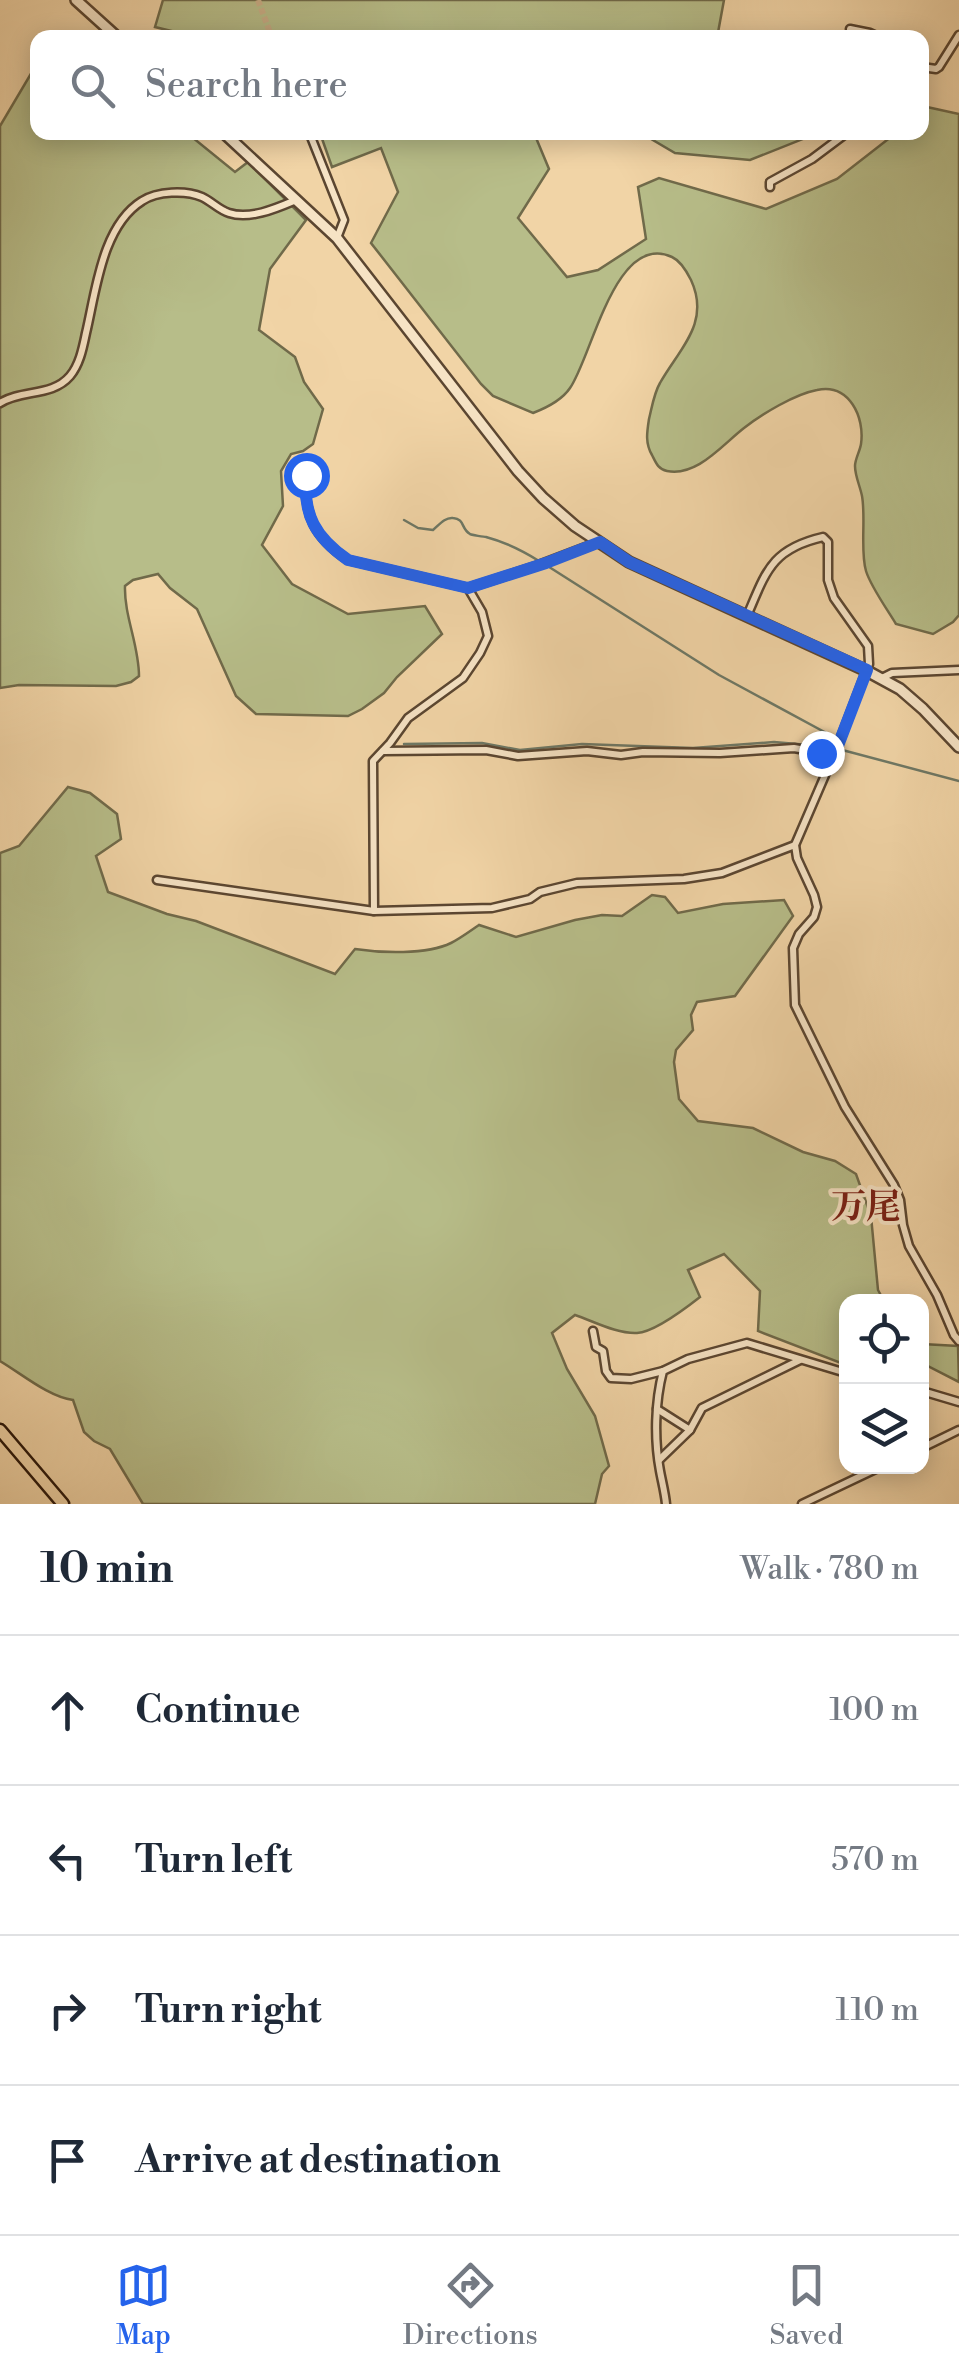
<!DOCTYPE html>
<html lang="en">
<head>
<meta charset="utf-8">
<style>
  :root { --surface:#fff; --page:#f2f2f3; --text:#1f2937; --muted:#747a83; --line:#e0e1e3; --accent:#2563eb }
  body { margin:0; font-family:"Libre Bodoni","Noto Serif JP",serif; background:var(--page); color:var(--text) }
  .controls { position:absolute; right:30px; bottom:30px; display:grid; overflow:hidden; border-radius:20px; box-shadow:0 5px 25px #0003 }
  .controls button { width:90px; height:90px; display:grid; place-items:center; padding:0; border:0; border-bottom:2px solid var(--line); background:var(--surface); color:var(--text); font:50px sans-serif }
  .stop { position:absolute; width:30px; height:30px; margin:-22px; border:8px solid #2563eb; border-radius:50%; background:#fff }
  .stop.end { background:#2563eb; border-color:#fff; box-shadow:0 2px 10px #0008 }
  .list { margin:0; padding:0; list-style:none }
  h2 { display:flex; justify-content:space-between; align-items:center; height:130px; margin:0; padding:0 40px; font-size:42px }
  h2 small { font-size:32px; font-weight:400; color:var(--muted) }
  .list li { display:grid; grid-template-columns:65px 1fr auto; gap:30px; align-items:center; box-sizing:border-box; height:150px; padding:0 40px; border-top:2px solid var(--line) }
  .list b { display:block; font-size:38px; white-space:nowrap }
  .list em { font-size:32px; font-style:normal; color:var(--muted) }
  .icon { flex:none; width:55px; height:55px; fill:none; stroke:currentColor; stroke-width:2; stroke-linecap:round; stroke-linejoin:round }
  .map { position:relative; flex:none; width:959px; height:1504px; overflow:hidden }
  .search { position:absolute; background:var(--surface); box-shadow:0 5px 25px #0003; left:30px; right:30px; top:30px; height:110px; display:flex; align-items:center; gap:25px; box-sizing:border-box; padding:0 35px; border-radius:20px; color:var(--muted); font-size:38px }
  .sheet { height:730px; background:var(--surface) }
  nav { display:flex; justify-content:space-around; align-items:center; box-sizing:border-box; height:140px; border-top:2px solid var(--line); background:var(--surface); font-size:28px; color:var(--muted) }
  nav a { display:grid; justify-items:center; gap:5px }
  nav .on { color:var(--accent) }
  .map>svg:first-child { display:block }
</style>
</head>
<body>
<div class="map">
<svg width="959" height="1504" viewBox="0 0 959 1504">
  <rect width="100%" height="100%" fill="#f1d4a6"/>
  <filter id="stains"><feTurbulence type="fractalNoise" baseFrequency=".002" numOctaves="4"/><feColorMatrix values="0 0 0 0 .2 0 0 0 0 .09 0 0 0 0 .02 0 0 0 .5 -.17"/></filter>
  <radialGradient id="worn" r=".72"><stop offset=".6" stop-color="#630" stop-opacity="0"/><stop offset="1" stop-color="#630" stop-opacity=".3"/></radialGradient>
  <!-- green -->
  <g fill="#b7bd89" stroke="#706a4a" stroke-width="2.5">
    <path d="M163 0H724L717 38 196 37 155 27Z"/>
    <path d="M37 51 38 132 187 133 235 172 248 162 306 220 270 269 259 330 295 357 304 382 323 409 313 444 303 451 291 454 281 471 283 506 262 545 292 584 348 614 425 606 442 634 397 677 384 693 362 709 348 716 256 714 236 696 197 609 170 588 158 574 133 580 125 586C124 616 139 645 139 676L131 682 116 686 19 685 0 688V126L32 72Z"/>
    <path d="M927 107 959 114V615L953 622 933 634 896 624C887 609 871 587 866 571 860 551 866 518 862 496 860 486 855 476 855 466 855 459 860 451 861 444 865 417 849 383 817 390 795 394 762 414 744 428 722 445 697 477 667 471 658 469 656 463 652 455 645 443 647 432 649 419 652 407 654 393 660 383 679 349 711 323 691 280 687 272 681 261 672 257 615 231 592 357 570 388 562 400 546 408 533 413L493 396 481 384 371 243 398 192 381 148 332 167 320 133H534L549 169 518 218 567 277 598 270 646 239 638 187 659 178 766 209 837 179 896 133 922 132V112Z"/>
    <path d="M641 133 818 132V133L750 160 675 153Z"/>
    <path d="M68 787 90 793 117 814 121 839 96 856 108 892 167 914 196 921 335 974 355 949C381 953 426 955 451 943 461 938 470 931 479 925L516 937 575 920 602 915 622 916 652 895 665 897 678 913 723 904 784 900 793 916 735 996 697 1002 691 1015 693 1030 676 1050 674 1062 679 1099 698 1121 753 1128 803 1152 835 1161 856 1174 871 1216 878 1290 884 1301 846 1302V1365L758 1331 760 1291 724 1254 688 1270 700 1297C686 1308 654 1332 637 1333 617 1334 593 1321 575 1315L552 1333 567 1369 595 1416 609 1466 602 1474 595 1504H143L110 1449 94 1441 84 1432 73 1400C49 1397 22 1374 0 1361V853L19 846Z"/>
    <path d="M922 1344 958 1346 959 1382 922 1363Z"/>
  </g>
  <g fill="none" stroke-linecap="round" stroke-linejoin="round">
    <!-- stream -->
    <g stroke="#6e7865" stroke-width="2.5">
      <path d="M404 520 418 528 433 530C439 525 445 517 453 518 465 519 461 529 470 534 471 535 485 537 486 537 505 542 523 551 539 561"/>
      <path d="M546 565 719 675 830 735 831 746"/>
      <path d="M404 744 482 743 520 750 582 744 693 748 774 742 831 747 959 781"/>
    </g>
    <!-- minor-tunnel -->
    <path stroke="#c9ae87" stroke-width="6" stroke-dasharray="6 3" stroke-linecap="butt" d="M258 0 272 38"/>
    <!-- minor casing -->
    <g stroke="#5b4631" stroke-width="11">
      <g id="minor">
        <path d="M850 29 870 33 881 38"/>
        <path d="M922 67 936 69 939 67 959 35"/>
        <path d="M309 132 344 220 337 238"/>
        <path d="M770 187V182L812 159 848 132"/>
        <path d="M0 403C22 389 52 397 70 376 80 364 83 347 86 333 96 291 102 226 142 201 157 191 186 190 202 197 211 201 219 210 229 213 250 220 277 208 296 200"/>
        <path d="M306 475C303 515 315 538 348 560L468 588 536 566 599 542"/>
        <path d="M747 616C766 572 771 549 823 537L828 542V580L834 598 868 646 869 664 838 745 795 845 797 858 814 895 817 907 814 917 799 934 793 948 795 1005 845 1107 894 1185 900 1200 903 1225 909 1246 937 1295 954 1335 959 1341"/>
        <path d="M882 678 892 673 959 670"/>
        <path d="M383 751 486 750 518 756 587 751 621 755 643 752 720 753 794 748 834 755"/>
        <path d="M157 880 374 911 492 908 530 899 540 892 577 883 684 879 722 873 795 845"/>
        <path d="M374 911 373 761 390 743 408 718 463 678 480 653 488 636 482 612 468 588"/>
        <path d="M593 1331 596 1347 603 1351 606 1371 611 1378 631 1379 663 1371"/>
        <path d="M922 1391 959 1402"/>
        <path d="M657 1409 690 1430 702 1408 800 1360"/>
        <path d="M922 1448 959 1430"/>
        <path d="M659 1460 690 1430"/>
        <path d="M666 1504C665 1493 662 1482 660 1471 654 1439 655 1402 663 1371L688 1359 747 1343 846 1373"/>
        <path d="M802 1504 882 1466"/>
      </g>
    </g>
    <!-- tertiary casing -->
    <g stroke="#5b4631" stroke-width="14">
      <g id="tertiary">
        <path d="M76 0 118 38"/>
        <path d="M223 132 337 238 518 471 543 498 575 526 629 562 867 671 900 689 923 709 959 747"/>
      </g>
    </g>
    <!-- primary casing -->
    <g stroke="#29160a" stroke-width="15">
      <path id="primary" d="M0 1430 63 1504"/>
    </g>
    <!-- minor -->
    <use href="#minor" stroke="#f6e3c5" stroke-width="6"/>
    <!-- tertiary -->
    <use href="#tertiary" stroke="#f6e3c5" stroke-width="9"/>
    <!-- primary -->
    <use href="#primary" stroke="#f1d4a6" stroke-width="10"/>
  </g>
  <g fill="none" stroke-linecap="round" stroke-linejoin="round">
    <!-- route -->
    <path stroke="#2563eb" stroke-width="12" d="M306 475C303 515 315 537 348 560L468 588 546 563 600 542 629 562 867 670 834 756 821 753"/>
  </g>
  <g text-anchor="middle" stroke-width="8" stroke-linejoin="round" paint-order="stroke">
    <!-- neighbourhood labels -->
    <g font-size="35" font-weight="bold" fill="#7a1f14" stroke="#f6e3c5">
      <text x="866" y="1218">万尾</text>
    </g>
  </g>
  <rect width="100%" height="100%" filter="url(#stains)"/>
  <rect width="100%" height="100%" fill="url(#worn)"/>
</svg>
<div class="controls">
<button><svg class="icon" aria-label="locate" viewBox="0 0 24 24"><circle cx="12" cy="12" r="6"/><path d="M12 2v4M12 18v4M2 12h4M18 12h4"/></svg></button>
<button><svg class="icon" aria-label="layers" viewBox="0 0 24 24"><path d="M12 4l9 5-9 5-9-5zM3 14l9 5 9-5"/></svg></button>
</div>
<div class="stop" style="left:306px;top:475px"></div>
<div class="stop end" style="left:821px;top:753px"></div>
<div class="search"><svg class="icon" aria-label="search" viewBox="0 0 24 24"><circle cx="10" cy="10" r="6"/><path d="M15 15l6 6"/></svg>Search here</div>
</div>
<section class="sheet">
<h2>10 min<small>Walk · 780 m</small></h2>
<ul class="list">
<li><svg class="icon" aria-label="ahead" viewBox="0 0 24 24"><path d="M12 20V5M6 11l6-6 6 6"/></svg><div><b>Continue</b></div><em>100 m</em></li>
<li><svg class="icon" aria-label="left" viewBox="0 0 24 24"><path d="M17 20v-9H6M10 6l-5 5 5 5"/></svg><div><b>Turn left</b></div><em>570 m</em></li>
<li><svg class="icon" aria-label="right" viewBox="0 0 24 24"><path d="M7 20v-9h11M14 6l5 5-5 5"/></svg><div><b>Turn right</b></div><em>110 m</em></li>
<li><svg class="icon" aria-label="arrive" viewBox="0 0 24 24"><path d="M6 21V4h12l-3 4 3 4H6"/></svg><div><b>Arrive at destination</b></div></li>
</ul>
</section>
<nav>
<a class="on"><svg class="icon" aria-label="map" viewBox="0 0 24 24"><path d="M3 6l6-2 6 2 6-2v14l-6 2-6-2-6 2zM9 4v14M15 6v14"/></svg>Map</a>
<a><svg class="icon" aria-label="directions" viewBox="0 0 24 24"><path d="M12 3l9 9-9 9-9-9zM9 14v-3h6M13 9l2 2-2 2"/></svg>Directions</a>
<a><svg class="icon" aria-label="saved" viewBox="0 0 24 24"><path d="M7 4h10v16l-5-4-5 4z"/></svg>Saved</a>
</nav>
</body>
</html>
